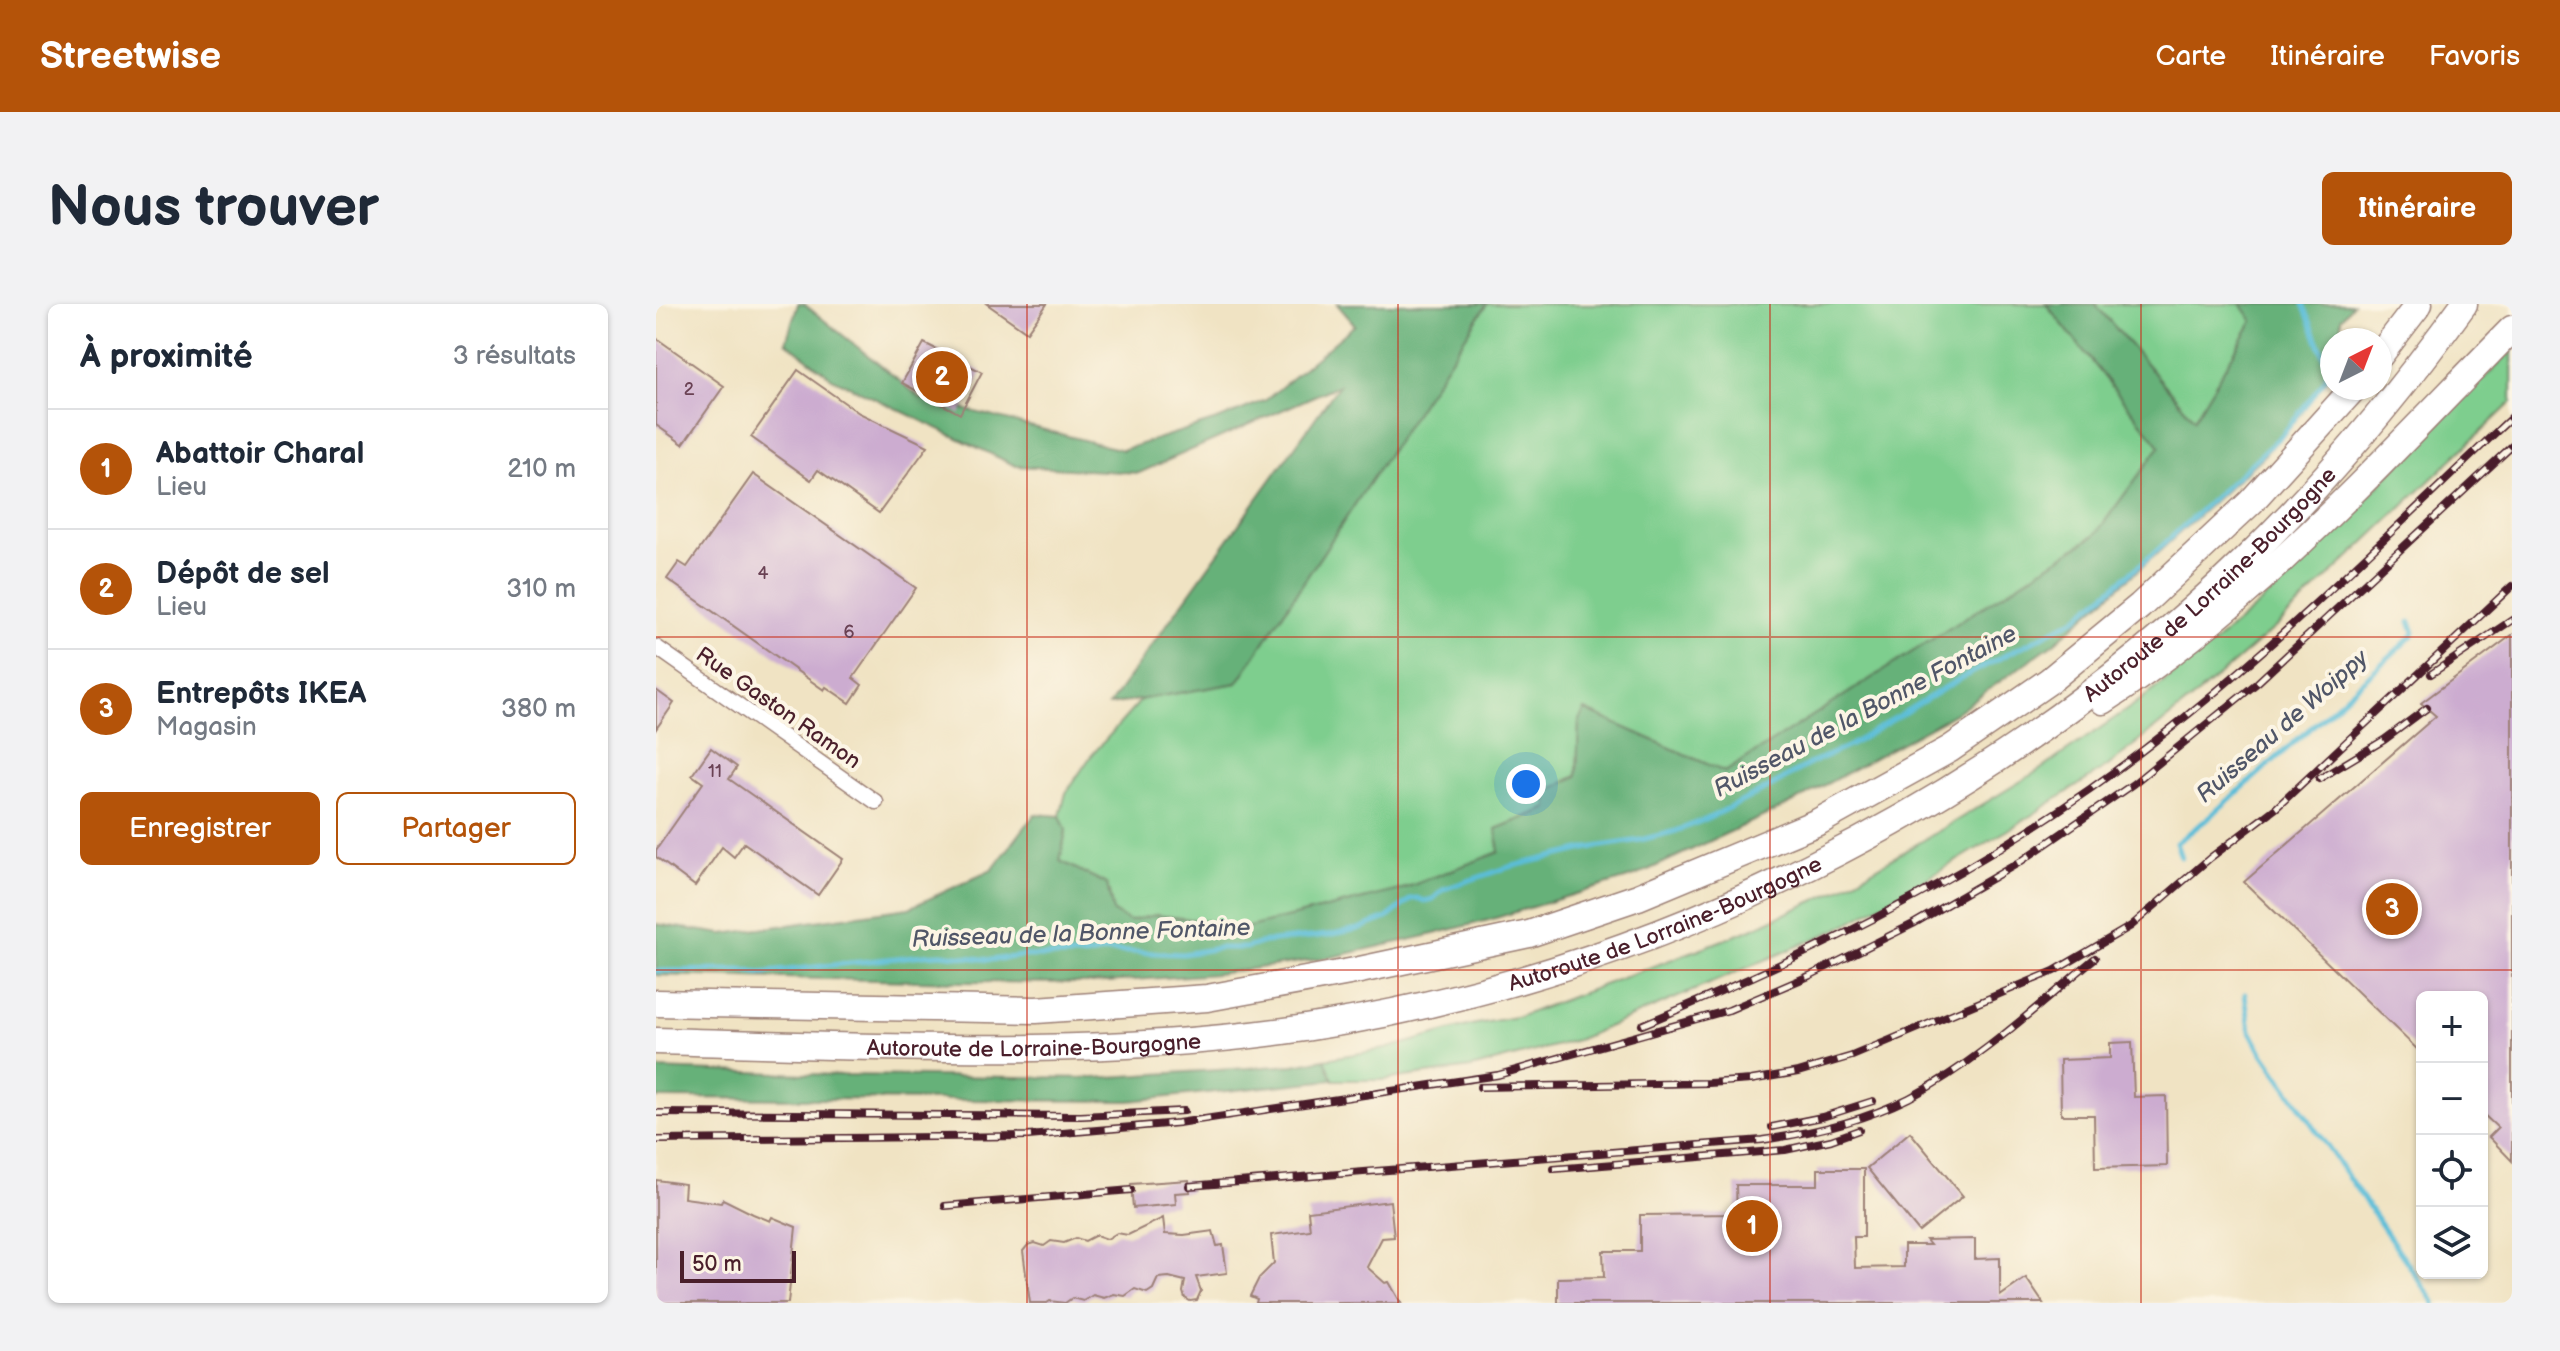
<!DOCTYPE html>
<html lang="fr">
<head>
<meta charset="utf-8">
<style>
  :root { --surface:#fff; --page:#f2f2f3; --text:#1f2937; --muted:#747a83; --line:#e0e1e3; --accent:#b45309 }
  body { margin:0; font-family:"Balsamiq Sans",sans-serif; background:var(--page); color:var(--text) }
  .controls { position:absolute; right:24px; bottom:24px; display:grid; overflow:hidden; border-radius:12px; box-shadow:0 2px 6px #0004 }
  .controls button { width:72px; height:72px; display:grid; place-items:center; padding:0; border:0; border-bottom:2px solid var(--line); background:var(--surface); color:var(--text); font:40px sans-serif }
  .compass { position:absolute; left:1664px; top:24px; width:72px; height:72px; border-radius:50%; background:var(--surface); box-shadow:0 2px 6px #0004; rotate:42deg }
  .scale { position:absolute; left:24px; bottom:20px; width:116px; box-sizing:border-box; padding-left:8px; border:4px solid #4a1f2b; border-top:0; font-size:22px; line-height:28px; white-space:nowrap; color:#4a1f2b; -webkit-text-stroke:6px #fcf5e5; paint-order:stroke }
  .you { position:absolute; left:870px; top:480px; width:28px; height:28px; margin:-20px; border:6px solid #fff; border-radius:50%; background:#1a73e8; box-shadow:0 0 0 12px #1a73e833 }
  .badge { display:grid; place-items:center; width:52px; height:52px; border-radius:50%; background:var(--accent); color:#fff; font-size:26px; font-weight:700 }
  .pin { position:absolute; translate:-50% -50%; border:4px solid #fff; box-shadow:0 2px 8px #0006 }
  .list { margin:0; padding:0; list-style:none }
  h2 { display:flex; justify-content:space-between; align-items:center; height:104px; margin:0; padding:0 32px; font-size:34px }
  h2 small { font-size:26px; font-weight:400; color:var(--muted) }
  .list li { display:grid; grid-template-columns:52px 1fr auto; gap:24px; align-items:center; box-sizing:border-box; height:120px; padding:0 32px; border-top:2px solid var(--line) }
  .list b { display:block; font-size:30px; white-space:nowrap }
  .list p { margin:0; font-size:26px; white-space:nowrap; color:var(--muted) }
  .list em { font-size:26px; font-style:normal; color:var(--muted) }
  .actions { display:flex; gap:16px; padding:24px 32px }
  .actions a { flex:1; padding:18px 0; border:2px solid var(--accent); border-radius:12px; text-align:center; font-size:28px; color:var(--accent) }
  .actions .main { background:var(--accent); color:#fff }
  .icon { flex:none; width:44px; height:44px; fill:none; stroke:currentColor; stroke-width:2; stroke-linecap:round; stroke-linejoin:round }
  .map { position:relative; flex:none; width:1856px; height:999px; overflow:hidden; border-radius:12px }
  header { display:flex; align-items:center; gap:48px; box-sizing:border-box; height:112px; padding:0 40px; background:var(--accent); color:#fff }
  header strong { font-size:38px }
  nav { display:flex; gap:44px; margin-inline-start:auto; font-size:28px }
  .intro { display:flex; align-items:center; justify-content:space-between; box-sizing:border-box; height:192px; padding:0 48px }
  h1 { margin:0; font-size:56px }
  .button { padding:20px 36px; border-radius:12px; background:var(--accent); color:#fff; font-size:28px; font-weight:700 }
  main { display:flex; gap:48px; padding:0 48px }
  aside { flex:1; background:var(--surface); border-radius:12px; box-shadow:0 2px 6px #0004 }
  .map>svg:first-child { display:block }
</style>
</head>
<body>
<header>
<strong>Streetwise</strong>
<nav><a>Carte</a><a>Itinéraire</a><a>Favoris</a></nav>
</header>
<div class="intro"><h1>Nous trouver</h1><a class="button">Itinéraire</a></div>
<main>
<aside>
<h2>À proximité<small>3 résultats</small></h2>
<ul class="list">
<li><span class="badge">1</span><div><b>Abattoir Charal</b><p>Lieu</p></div><em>210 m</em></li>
<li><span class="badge">2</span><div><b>Dépôt de sel</b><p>Lieu</p></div><em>310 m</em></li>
<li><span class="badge">3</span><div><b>Entrepôts IKEA</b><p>Magasin</p></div><em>380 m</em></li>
</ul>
<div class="actions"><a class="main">Enregistrer</a><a>Partager</a></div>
</aside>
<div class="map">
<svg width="1856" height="999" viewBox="0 0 1856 999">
  <rect width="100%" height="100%" fill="#fcf5e5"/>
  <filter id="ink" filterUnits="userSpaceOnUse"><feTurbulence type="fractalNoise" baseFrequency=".0125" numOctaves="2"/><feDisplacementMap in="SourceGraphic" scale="16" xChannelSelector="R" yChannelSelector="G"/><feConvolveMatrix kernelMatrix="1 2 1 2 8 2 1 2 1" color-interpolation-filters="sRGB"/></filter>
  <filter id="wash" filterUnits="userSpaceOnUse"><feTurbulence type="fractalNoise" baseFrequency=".006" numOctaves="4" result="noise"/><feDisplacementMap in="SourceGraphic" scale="32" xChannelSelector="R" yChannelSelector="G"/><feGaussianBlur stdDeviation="1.8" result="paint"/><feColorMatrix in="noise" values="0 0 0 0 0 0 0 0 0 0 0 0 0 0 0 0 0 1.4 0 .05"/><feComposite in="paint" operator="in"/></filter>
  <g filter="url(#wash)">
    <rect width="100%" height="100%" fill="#f0e3c3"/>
    <!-- green -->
    <g fill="#7ece8e" stroke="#64765c" stroke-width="2">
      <path d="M831 0H1390L1504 142 1439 231 1069 468 929 406 923 416 921 472 891 487 893 504 840 525 844 548 744 586 577 627 558 618 500 611 473 617 457 608 451 580 404 557 410 526 404 512 410 489 435 452 486 395 581 379Z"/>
      <path d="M1439 0H1585L1597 17 1538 115Z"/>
      <path d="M1856 47V98L1621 322 1530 400 1452 462 1362 520 1267 577 1182 625 921 736 815 764 726 776H677L669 755 729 745 815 721 865 712 1091 627 1182 586 1278 530 1385 465 1479 400 1551 345 1637 271 1786 115Z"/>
    </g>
    <!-- forest -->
    <g fill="#66b179" stroke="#586852" stroke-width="2">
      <path d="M142 0H148L265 94 466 146 564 115 610 96 699 21 681 0H831L581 379 453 401 683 81 483 169 360 162 176 74 130 38Z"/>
      <path d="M1390 0H1439L1538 115 1597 17 1585 0H1697L1685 14V36H1676V64L1644 111 1608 151 1497 253 1398 339 1298 410 1136 499 979 572 833 616 770 632 672 654 560 670 436 679 307 678 0 671V620L67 630 253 604 336 566 379 510 404 512 410 526 404 557 451 580 457 608 473 617 500 611 558 618 577 627 744 586 843 548 840 525 892 504 891 487 921 472 923 416 929 406 1069 468 1439 231 1504 142Z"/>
      <path d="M669 755 677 776 473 797 0 794V765L182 771 438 774 638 761Z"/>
    </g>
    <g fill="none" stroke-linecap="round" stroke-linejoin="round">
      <!-- stream -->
      <g stroke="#5abdd8" stroke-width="5">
        <path d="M1647 0 1673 65"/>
        <path d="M1525 553 1520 539 1550 516 1684 398 1756 332 1758 328 1754 318"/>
        <path d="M0 667 84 666 104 669 268 651 285 650 334 656 366 652H428L450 647 527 650 563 644H590L608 638 672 631 702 625 731 614 755 595 761 594 769 597 777 595 788 585 853 563 933 544 984 536 1020 527 1053 514 1118 481 1155 459 1193 442 1300 377 1419 315 1496 251 1627 130 1668 77 1673 65 1676 74"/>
        <path d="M1589 690 1594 727 1602 742 1779 999"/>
      </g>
    </g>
    <g id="blocks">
      <!-- building -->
      <g fill="#ccacd0">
        <path d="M331 0H391L371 28Z"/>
        <path d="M0 34 68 82 27 140 0 121Z"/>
        <path d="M268 39 326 68 304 110 246 79Z"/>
        <path d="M142 66 203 109 272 142 223 209 162 166 155 176 95 133Z"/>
        <path d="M97 170 260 284 197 374 206 381 194 399 170 383 168 386 11 275 23 258 31 263Z"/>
        <path d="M1856 331V857L1833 833 1842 824 1826 809V693H1766V750L1588 578 1780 412 1765 399Z"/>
        <path d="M0 386 18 399 0 425Z"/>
        <path d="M55 444 81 463 73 475 187 555 162 591 88 539 78 553 66 543 39 582 0 553V546L47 479 36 471Z"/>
        <path d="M1476 738 1478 793 1510 792 1511 862 1439 864 1438 811H1405L1404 756 1454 754V739Z"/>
        <path d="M1254 828 1307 892 1263 928 1211 864Z"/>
        <path d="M1162 865H1208V933H1198L1199 964 1248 963V941H1274L1270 936 1319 935V955L1344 954V992L1370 974 1387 999H902V974L948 973 947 947H984V911L1081 910 1080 881H1162Z"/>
        <path d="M0 876 29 880 28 894 65 899 67 895 97 910 114 917 116 913 140 923 132 999H0Z"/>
        <path d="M533 876 534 888 519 889 520 900 477 904 475 880Z"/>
        <path d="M734 897 738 933 726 934 711 963 729 979 733 978 745 999H600L601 995 594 992 603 974 618 959 615 931 654 926 652 907Z"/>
        <path d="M507 914 509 930 528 931 557 927 561 942 567 941 571 969 540 973 545 987 541 996 534 997 529 994 527 988 529 977 513 973 502 974 497 985 491 989 479 985 469 992 458 990 448 994 437 991 427 997 416 994 409 999 394 997 391 999H374L367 947 372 941 379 939 388 942 395 937 408 939 420 934 429 937 440 931 451 935 461 929 472 931Z"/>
      </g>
    </g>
  </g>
  <g filter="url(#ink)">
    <use href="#blocks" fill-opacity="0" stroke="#9d8177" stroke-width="2"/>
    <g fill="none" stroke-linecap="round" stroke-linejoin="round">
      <!-- minor casing -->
      <g stroke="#9d8177" stroke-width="17">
        <path id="minor" d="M0 343 220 498"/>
      </g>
      <!-- motorway casing -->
      <g stroke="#9d8177" stroke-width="29">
        <g id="motorway">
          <path d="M1724 51 1763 0"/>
          <path d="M1447 397C1602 297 1727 156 1856 25"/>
          <path d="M0 699 380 706 551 694 699 667 873 630 982 593 1162 518 1294 445 1393 377 1484 302 1595 198 1698 84"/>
          <path id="s1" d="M0 737C216 742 434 756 649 724 996 671 1335 502 1587 258 1669 179 1741 92 1808 0"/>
        </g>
      </g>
      <!-- minor -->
      <use href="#minor" stroke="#fff" stroke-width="14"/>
      <!-- motorway -->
      <use href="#motorway" stroke="#fff" stroke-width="26"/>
      <!-- rail casing -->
      <g stroke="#4a1f2b" stroke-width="8">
        <g id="rail">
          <path d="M1775 370 1856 316"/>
          <path d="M1663 475 1728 436 1771 404"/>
          <path d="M986 721C1146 654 1293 584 1434 485 1588 377 1720 241 1856 113"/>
          <path d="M824 783 1053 779 1095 776 1142 768 1196 752 1398 667 1475 622 1554 554 1620 504 1856 282"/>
          <path d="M0 809 425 812 528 807"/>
          <path d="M1116 823 1166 813 1217 797"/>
          <path d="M0 836 372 832 522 819 842 771 1073 706 1153 672 1257 620 1364 558 1477 480 1601 379 1856 142"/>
          <path d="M898 865 1129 846 1175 836 1203 826"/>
          <path d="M533 882 1106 836C1157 829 1207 817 1253 794 1322 758 1380 703 1439 654"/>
          <path d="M289 902 475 886"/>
        </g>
      </g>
      <!-- rail -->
      <use href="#rail" stroke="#fcf5e5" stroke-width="5" stroke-dasharray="15" stroke-linecap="butt"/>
    </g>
  </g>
  <!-- grid -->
  <path fill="none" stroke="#c8321e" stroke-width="2" stroke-opacity="0.55" d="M371 0V999M742 0V999M1114 0V999M1485 0V999M0 333H1856M0 666H1856"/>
  <g text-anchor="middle" stroke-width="8" stroke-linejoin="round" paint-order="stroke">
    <!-- number labels -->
    <g font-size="18" fill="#6a4254">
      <text x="33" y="91">2</text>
      <text x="107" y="275">4</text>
      <text x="193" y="334">6</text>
      <text x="59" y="473">11</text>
    </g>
    <!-- street labels -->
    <g font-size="22" fill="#4a1f2b" stroke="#fcf5e5">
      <text dy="8" stroke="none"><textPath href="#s1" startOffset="1674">Autoroute de Lorraine-Bourgogne</textPath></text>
      <text transform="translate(123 403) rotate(35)" y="8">Rue Gaston Ramon</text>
      <text dy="8" stroke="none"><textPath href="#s1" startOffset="1026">Autoroute de Lorraine-Bourgogne</textPath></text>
      <text dy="8" stroke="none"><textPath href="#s1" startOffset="378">Autoroute de Lorraine-Bourgogne</textPath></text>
    </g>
    <!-- water labels -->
    <g font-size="24" font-style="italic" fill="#505668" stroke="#fcf5e5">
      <text transform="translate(1209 407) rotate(-28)" y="8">Ruisseau de la Bonne Fontaine</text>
      <text transform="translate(1626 422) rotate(-41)" y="8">Ruisseau de Woippy</text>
      <text transform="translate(425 629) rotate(-2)" y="8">Ruisseau de la Bonne Fontaine</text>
    </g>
  </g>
</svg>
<div class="controls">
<button>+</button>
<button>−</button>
<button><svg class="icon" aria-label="locate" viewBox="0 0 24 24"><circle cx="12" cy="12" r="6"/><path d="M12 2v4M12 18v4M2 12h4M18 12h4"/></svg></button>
<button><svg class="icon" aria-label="layers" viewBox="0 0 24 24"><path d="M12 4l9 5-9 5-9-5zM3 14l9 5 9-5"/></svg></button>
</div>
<svg class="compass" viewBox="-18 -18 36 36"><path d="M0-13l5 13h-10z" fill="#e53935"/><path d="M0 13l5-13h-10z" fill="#747a83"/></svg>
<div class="scale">50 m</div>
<div class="you"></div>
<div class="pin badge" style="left:1096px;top:922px">1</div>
<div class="pin badge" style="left:286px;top:73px">2</div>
<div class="pin badge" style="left:1736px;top:605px">3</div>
</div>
</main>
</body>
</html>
